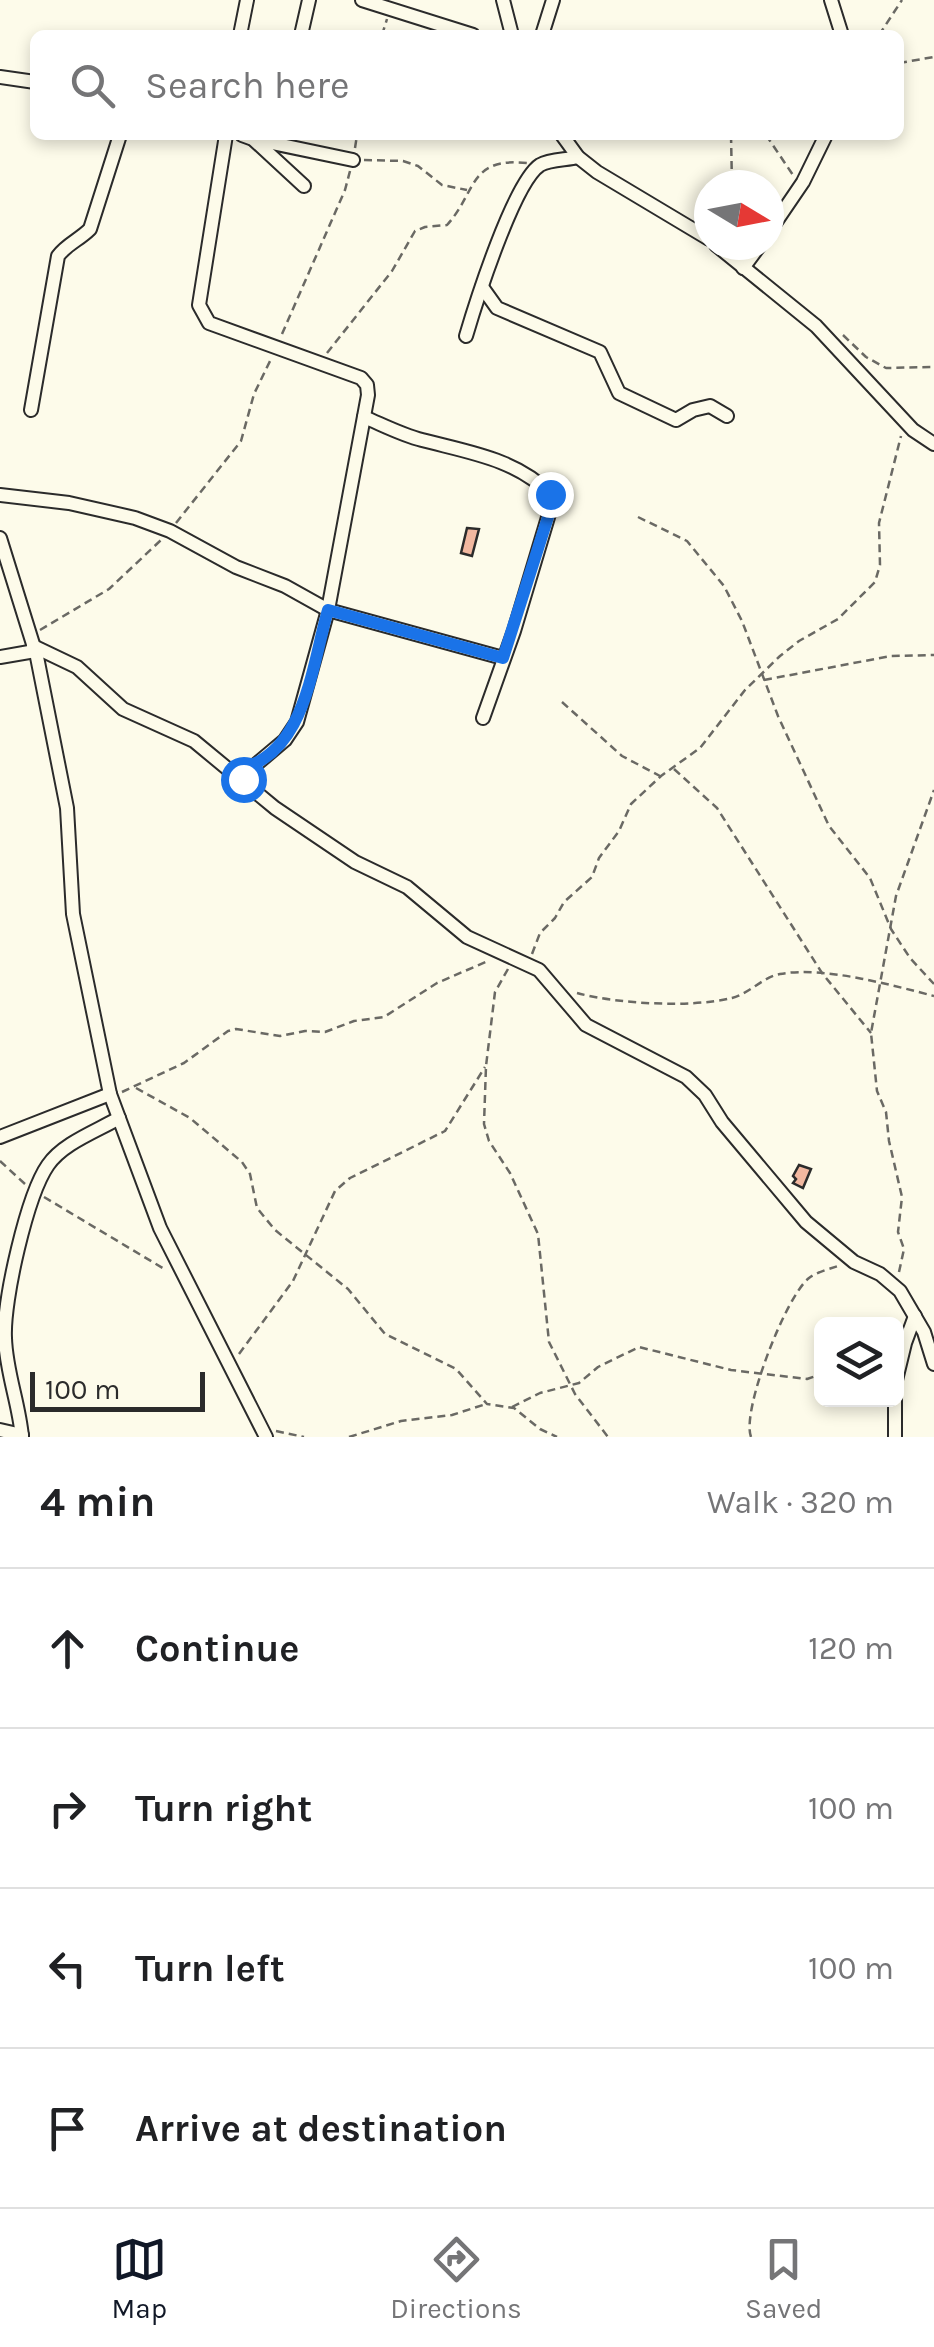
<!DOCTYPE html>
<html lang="en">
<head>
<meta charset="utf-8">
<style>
  :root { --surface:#fff; --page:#f2f2f2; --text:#202124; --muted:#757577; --line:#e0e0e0; --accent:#111827 }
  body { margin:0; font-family:Karla,sans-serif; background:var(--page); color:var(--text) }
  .controls { position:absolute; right:30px; bottom:30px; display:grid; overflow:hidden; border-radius:15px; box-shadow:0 5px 15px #0003 }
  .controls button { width:90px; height:90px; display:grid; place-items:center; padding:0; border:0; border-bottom:2px solid var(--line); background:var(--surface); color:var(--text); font:50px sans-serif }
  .compass { position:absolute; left:694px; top:170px; width:90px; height:90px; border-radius:50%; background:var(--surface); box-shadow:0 5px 15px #0003; rotate:100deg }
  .scale { position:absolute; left:30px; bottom:25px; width:175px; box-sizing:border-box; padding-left:10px; border:5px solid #2b2b2b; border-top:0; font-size:28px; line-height:35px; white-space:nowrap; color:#2b2b2b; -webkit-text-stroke:8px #fdfbea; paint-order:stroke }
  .stop { position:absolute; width:30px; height:30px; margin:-22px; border:8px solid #1a73e8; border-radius:50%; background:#fff }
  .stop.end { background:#1a73e8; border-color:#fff; box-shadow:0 2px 10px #0008 }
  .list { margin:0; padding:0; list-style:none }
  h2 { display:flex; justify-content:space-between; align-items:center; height:130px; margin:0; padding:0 40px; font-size:42px }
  h2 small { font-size:32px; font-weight:400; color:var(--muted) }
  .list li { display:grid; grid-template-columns:65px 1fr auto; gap:30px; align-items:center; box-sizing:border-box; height:160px; padding:0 40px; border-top:2px solid var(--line) }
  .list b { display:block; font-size:38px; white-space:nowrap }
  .list em { font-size:32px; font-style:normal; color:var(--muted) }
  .icon { flex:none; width:55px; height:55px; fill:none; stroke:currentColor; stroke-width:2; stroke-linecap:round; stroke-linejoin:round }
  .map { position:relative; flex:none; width:934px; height:1437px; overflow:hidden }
  .search { position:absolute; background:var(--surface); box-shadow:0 5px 15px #0003; left:30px; right:30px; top:30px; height:110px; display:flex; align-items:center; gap:25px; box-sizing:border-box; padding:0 35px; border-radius:15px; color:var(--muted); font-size:38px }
  .sheet { height:770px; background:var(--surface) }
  nav { display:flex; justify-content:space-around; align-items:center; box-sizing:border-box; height:140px; border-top:2px solid var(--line); background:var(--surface); font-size:28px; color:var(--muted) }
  nav a { display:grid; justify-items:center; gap:5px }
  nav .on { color:var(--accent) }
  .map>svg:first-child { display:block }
</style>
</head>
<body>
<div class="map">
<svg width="934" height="1437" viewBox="0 0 934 1437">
  <rect width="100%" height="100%" fill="#fdfbea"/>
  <!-- building -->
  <g fill="#f2b8a0" stroke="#2b2b2b" stroke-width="2.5">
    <path d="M467 528 479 529 472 556 461 553Z"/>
    <path d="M799 1165 811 1169 803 1188 793 1183 796 1179 793 1176Z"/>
  </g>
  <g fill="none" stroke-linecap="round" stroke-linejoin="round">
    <!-- minor casing -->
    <g stroke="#2b2b2b" stroke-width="16">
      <g id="minor">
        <path d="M362 0 473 35"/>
        <path d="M503 0 512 35"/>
        <path d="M831 0 842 35"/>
        <path d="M240 35 247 0"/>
        <path d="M301 35 309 0"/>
        <path d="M542 35 553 0"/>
        <path d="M0 77 35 82"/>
        <path d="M226 135 199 305 209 323 361 378 367 385 368 395 328 610 297 722 285 740 253 767 231 771"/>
        <path d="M242 135 253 139 304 186"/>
        <path d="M562 135 578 157 597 172 709 239"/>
        <path d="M253 139 353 160"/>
        <path d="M769 232 803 182 826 135"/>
        <path d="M716 245 816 326 913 430 934 444"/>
        <path d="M743 268 760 245"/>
        <path d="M482 287 497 308 600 352 619 393 676 420 693 410 710 406 727 416"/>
        <path d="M466 336C476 302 514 182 540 165 550 159 567 160 578 157"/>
        <path d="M31 410 58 256C67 244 79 240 90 229L120 135"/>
        <path d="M364 417C383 425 402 435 422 440 467 452 517 459 550 494L549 514 514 631 483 718"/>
        <path d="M0 495 69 503 135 518 170 531 236 567 285 586 328 610 503 658"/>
        <path d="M0 538 37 657 67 808 73 914 110 1094 160 1228 266 1437"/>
        <path d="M33 646 77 667 123 709 194 741 275 808 355 862 407 887 467 937 539 970 586 1025 686 1077 705 1095 722 1122 806 1222 854 1262 880 1274 900 1291 924 1332 934 1364"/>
        <path d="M0 657 35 651"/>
        <path d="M0 1137 110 1094"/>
        <path d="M896 1380 905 1343 915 1316"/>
        <path d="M0 1430 22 1435"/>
        <path d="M22 1437C19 1403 6 1372 5 1338 3 1301 27 1195 48 1165 63 1143 97 1131 119 1118"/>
        <path d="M895 1437V1400"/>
      </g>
    </g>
    <!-- path -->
    <g stroke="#6a6964" stroke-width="2.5" stroke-dasharray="8 5" stroke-linecap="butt">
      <path d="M382 35 387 19"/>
      <path d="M879 35 902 0"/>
      <path d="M899 63 934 57"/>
      <path d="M731 135 732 185"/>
      <path d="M766 135 793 175"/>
      <path d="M355 148 357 135"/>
      <path d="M364 160 403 161 418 166 442 185 467 190"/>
      <path d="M282 334 345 190 350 171"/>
      <path d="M843 335 866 357 886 368 934 367"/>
      <path d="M327 353 392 271 415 231 425 227 447 225C477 192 468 157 527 163"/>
      <path d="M638 517 687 541 724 586 742 621 778 716 829 826 870 878 891 929 910 958 934 984"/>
      <path d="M176 523 241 441 254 394 271 359"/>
      <path d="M40 630 109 589 161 540"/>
      <path d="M764 680 891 656 934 655"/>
      <path d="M562 702 622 756 660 776"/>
      <path d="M674 769 717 808 822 973 871 1033"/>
      <path d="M532 954 540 933 555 918 564 902 592 877 599 858 619 831 631 804 661 776 700 748 745 690 780 656 799 641 838 619 875 582 880 565 879 523 901 436"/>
      <path d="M508 969 495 992 486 1066 484 1124 489 1141 510 1173 538 1234 549 1342 575 1394 608 1437"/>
      <path d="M577 993C618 1004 691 1008 732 998 750 993 763 977 780 974 824 966 891 985 934 996"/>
      <path d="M136 1088 190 1118 242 1162 250 1174 257 1208 275 1230 348 1289 385 1334 456 1369 487 1404 514 1408 540 1429 557 1437"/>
      <path d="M122 1092 184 1063 228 1031 236 1029 280 1036 305 1031 325 1032 354 1021 384 1017 437 983 488 961"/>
      <path d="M0 1161 25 1184"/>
      <path d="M44 1197 166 1270"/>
      <path d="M899 1272 904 1249 898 1232 902 1197 889 1141 886 1112 877 1091 871 1033 896 896 934 790"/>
      <path d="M239 1354 293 1281 335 1191 350 1178 445 1131 485 1067"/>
      <path d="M512 1407 540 1393 579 1383 598 1367 639 1347 731 1370 807 1379 822 1374"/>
      <path d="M276 1431 304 1437"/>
      <path d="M349 1437 401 1421 452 1415 486 1404"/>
      <path d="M751 1437C741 1411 786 1296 809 1278 817 1272 829 1269 838 1266"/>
    </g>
    <!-- minor -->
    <use href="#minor" stroke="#fdfbea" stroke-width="12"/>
  </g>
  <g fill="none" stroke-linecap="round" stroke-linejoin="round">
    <!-- route -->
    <path stroke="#1a73e8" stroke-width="12" d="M243 779 232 771C305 759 311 669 328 610L503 658 549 514 550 494"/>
  </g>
</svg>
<div class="controls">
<button><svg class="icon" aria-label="layers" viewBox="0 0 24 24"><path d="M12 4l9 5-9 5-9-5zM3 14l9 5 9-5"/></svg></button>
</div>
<svg class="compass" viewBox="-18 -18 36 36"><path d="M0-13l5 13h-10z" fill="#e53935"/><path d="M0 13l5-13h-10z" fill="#757577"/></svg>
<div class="scale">100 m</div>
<div class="stop" style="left:243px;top:779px"></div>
<div class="stop end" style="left:550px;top:494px"></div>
<div class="search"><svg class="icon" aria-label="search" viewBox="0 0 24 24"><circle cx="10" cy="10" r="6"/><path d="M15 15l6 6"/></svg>Search here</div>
</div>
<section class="sheet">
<h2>4 min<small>Walk · 320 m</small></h2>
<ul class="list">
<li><svg class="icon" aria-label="ahead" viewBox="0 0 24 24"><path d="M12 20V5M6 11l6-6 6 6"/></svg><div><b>Continue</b></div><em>120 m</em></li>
<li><svg class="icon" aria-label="right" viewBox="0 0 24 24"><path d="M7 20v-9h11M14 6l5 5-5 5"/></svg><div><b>Turn right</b></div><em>100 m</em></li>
<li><svg class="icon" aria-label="left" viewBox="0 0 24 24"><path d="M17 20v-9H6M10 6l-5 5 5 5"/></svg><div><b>Turn left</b></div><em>100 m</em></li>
<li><svg class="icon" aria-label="arrive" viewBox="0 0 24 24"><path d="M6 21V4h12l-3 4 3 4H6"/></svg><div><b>Arrive at destination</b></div></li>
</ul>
</section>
<nav>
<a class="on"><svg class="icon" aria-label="map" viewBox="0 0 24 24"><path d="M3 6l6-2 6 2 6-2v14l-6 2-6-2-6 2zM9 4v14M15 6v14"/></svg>Map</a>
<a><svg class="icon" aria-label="directions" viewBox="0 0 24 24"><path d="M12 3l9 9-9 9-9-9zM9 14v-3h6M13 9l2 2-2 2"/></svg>Directions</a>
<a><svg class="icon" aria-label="saved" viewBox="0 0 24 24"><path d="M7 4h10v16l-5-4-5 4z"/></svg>Saved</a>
</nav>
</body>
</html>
